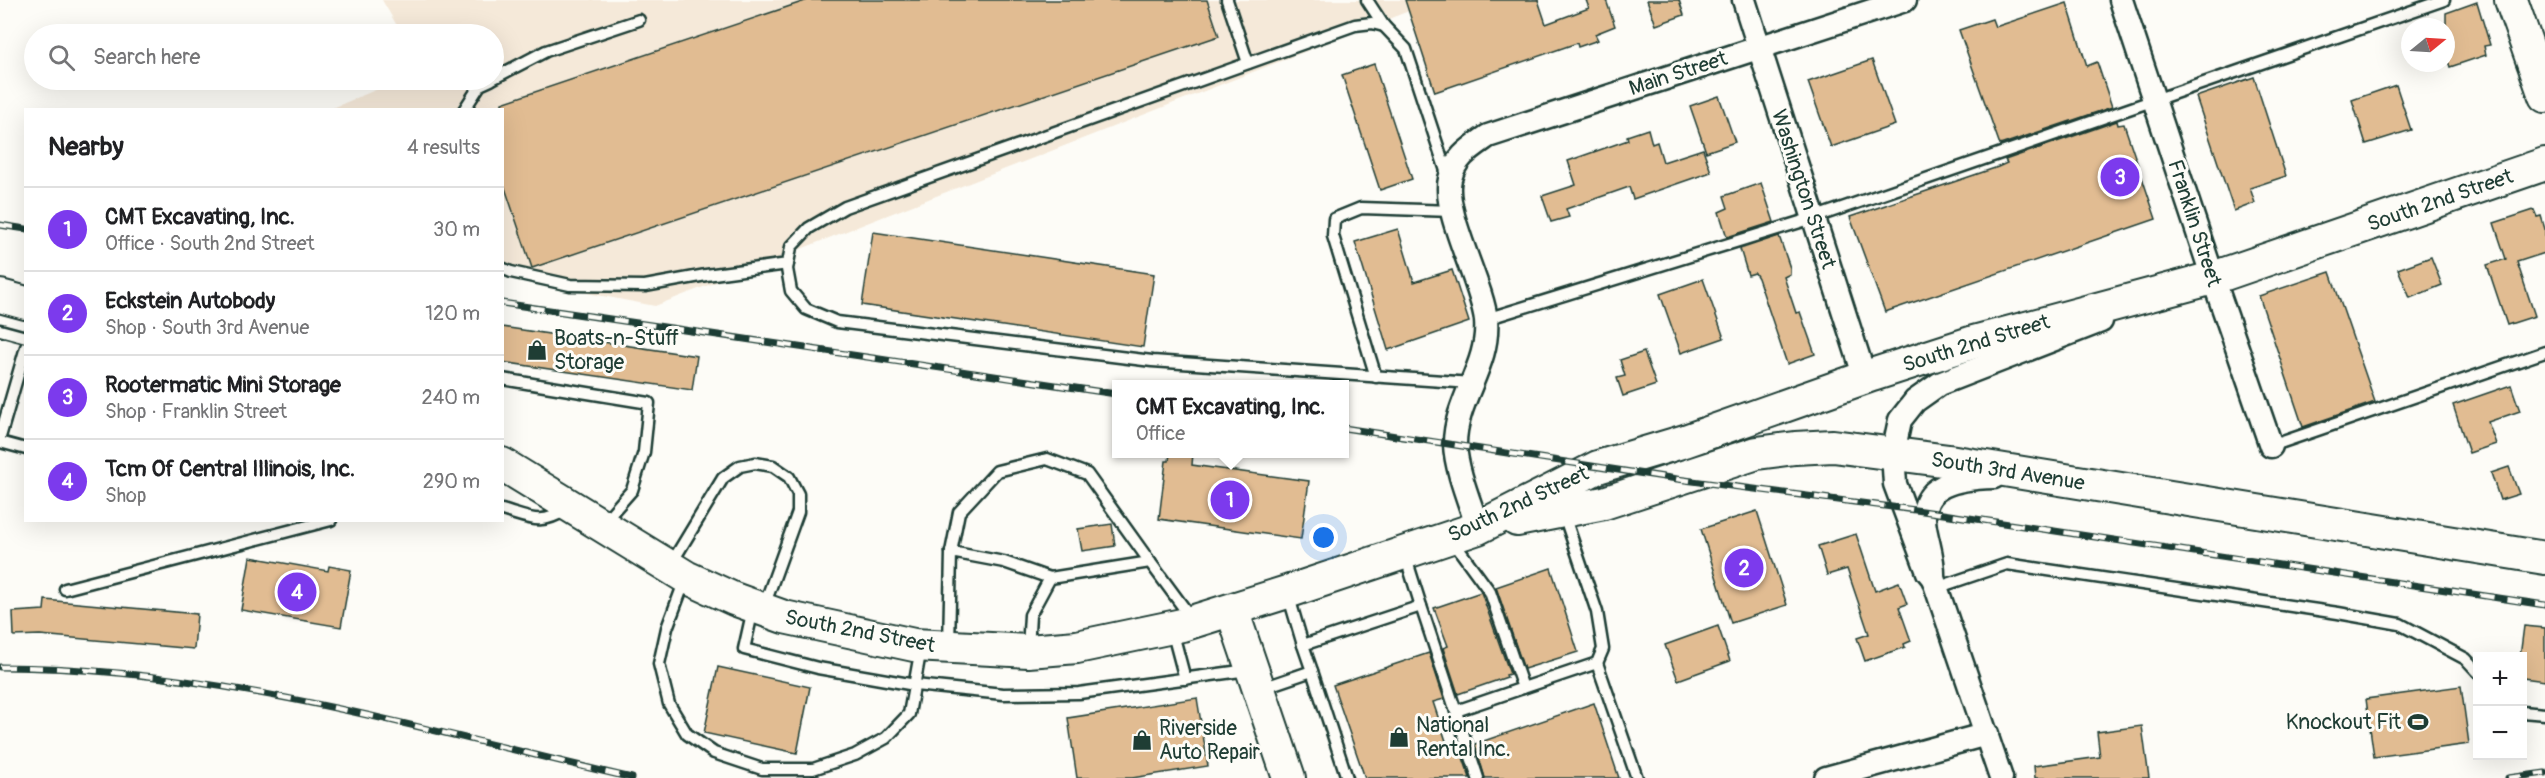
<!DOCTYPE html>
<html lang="en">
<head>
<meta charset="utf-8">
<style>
  :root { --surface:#fff; --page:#f2f2f2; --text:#202124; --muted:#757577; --line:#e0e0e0; --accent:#7c3aed }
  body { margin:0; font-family:Pangolin,sans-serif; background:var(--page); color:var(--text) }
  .controls { position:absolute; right:18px; bottom:18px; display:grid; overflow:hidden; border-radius:0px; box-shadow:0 6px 24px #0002 }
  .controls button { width:54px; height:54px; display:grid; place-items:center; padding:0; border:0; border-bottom:2px solid var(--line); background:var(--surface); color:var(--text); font:30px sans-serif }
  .compass { position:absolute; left:2401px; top:18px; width:54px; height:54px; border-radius:50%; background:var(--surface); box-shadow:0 6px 24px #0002; rotate:72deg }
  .you { position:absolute; left:1324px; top:538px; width:21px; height:21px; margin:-15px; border:4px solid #fff; border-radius:50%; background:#1a73e8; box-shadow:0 0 0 9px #1a73e833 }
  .badge { display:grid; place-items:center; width:39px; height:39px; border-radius:50%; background:var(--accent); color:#fff; font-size:20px; font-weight:700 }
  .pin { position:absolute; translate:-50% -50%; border:3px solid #fff; box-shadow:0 2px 6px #0006 }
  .popup { position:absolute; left:1112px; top:380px; width:237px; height:78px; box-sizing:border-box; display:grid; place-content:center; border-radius:0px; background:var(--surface); filter:drop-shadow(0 2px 4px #0005); font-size:20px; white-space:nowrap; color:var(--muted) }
  .popup b { font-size:22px; color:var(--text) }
  .popup::after { content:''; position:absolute; left:50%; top:100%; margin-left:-12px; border:12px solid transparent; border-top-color:var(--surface) }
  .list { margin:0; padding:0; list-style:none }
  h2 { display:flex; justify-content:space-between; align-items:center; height:78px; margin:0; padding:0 24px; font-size:26px }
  h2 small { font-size:20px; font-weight:400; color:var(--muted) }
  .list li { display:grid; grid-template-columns:39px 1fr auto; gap:18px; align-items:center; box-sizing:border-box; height:84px; padding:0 24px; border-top:2px solid var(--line) }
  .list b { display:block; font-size:22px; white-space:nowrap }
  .list p { margin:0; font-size:20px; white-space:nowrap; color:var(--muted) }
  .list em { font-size:20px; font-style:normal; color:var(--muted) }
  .icon { flex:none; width:33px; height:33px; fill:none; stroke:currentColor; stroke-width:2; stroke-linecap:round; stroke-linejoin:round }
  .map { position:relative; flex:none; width:2545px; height:778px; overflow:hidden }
  .search { position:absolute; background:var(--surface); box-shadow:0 6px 24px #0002; left:24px; top:24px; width:480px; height:66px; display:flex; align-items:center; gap:15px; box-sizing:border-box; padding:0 21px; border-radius:33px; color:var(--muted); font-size:22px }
  .panel { position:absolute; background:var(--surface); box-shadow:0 6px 24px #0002; left:24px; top:108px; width:480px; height:414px; border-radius:0px }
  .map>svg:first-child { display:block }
</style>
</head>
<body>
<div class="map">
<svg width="2545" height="778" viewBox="0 0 2545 778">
  <rect width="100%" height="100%" fill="#fdfcf7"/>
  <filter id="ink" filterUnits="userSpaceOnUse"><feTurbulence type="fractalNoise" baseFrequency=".0167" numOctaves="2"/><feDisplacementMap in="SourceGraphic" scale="12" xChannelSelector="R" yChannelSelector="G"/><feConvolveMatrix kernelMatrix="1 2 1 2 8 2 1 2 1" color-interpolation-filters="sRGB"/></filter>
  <g filter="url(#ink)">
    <!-- built -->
    <path fill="#f5e9d9" d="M382 0H1437L655 306 503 277 502 110H328L399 80H494V34H402Z"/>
    <!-- building -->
    <g fill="#e1bc92" stroke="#1f3d34" stroke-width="1.5">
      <path d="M808 0H1207L1219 36 532 268 502 179V103Z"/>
      <path d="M1405 0H1538L1546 24 1589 8 1586 0H1606L1615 26 1595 34 1598 40 1578 47 1577 43 1435 92Z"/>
      <path d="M1647 0H1679L1684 15 1656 25Z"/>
      <path d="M2477 2 2490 45 2484 46 2486 55 2450 67 2446 55V13Z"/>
      <path d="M2067 3 2087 66 2097 62 2112 107 2000 145 1959 30 1992 19 1995 27Z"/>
      <path d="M1872 60 1895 125 1831 147 1808 82Z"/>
      <path d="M1374 64 1412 179 1380 190 1342 75Z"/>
      <path d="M2254 77 2286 176 2250 188 2255 203 2234 211 2196 97Z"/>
      <path d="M2396 85 2411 130 2366 144 2352 100Z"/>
      <path d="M1719 96 1735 142 1706 152 1690 106Z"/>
      <path d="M2117 121 2118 125 2124 124 2156 219 1885 312 1850 217 1998 167 2007 163 2005 160Z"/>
      <path d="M1648 129 1652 144 1657 142 1663 162 1703 149 1711 172 1633 199 1629 187 1566 209 1569 217 1551 222 1542 196 1576 185 1568 161 1628 140 1627 136Z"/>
      <path d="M1761 183 1774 222 1727 237 1719 212 1728 208 1724 196Z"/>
      <path d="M2534 210 2537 217 2541 216 2545 229V253L2517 262 2535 316 2507 325 2487 265 2506 259 2494 223Z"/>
      <path d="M1398 229 1414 282 1452 270 1469 322 1388 350 1355 242Z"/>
      <path d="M873 232 1154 274 1143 347 862 305Z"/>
      <path d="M1779 236 1790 268V274L1784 277 1796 313 1800 312 1815 354 1787 364 1758 278 1755 273 1748 275 1740 249Z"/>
      <path d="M2431 257 2442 285 2410 298 2398 269Z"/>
      <path d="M2330 272 2375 402 2303 427 2259 296Z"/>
      <path d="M1703 279 1724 338 1681 353 1660 294Z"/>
      <path d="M502 327 697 356 692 390 502 362Z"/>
      <path d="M1644 352 1656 385 1623 396 1617 378 1625 376 1620 360Z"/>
      <path d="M2511 385 2520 411 2488 422 2496 444 2469 453 2453 405Z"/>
      <path d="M1170 453H1193L1192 465 1309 481 1301 539 1159 519 1166 461H1169Z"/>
      <path d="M2509 467 2519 494 2500 500 2491 473Z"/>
      <path d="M1757 511 1787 605 1731 623 1701 529Z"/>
      <path d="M1112 524 1115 546 1082 551 1078 529Z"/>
      <path d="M1856 534 1875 591 1899 582 1907 604 1899 607 1911 641 1904 644 1905 647 1865 661 1857 638 1869 634 1847 569 1827 575 1818 546Z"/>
      <path d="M250 557 328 571 329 566 351 570 341 627 241 610Z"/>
      <path d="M1551 568 1578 652 1524 669 1496 587Z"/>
      <path d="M1481 592 1510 674 1506 675 1507 677 1458 694 1443 648 1448 646 1434 608Z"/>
      <path d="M45 600 197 614 194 649 40 635 14 636 13 612 44 610Z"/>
      <path d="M1718 626 1730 661 1678 680 1665 645Z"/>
      <path d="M2524 626 2545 628V681L2523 678V657H2520Z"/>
      <path d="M1429 653 1444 699 1433 702 1450 753 1460 749 1470 778H1365L1333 685Z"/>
      <path d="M718 667 810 687 797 753 704 733Z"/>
      <path d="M2461 686 2469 744 2374 757 2366 699Z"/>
      <path d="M1197 698 1208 766 1132 778H1077L1068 718Z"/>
      <path d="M1594 703 1619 778H1485L1475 744Z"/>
      <path d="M2142 726 2149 778H2035L2034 766 2100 757 2097 732Z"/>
    </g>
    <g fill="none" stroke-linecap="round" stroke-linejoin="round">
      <!-- lane casing -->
      <g stroke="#1f3d34" stroke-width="15">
        <g id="lane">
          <path d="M1227 0 1248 63"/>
          <path d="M1367 0 1384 26 1406 49 1447 174"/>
          <path d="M1384 26 1372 23 1355 25 845 207 809 228 791 247 787 269 791 291 806 309 837 322 1152 361 1472 383"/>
          <path d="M494 78 546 51 639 20"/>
          <path d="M464 110 480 85 491 80"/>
          <path d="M502 268 511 272 570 285 645 286 706 275 788 264"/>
          <path d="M1486 319 1813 218 2444 0"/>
          <path d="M0 330 26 337"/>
          <path d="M1376 377 1333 236 1334 219 1361 208 1453 211"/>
          <path d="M502 379 649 403 644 452 632 490 603 523"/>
          <path d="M0 437 26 347"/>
          <path d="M0 442 26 449"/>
          <path d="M2271 446 2545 352"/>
          <path d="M502 510C533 519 539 526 568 509"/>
          <path d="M1452 540 1490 592 1523 688 1456 711"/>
          <path d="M951 552 1004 562 1050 578"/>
          <path d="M671 564 723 478 740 466 755 463 773 466 789 477 798 494V512L764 606"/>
          <path d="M685 580 667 628 659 664 669 704 687 734 714 753 762 769H813L855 755 886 738 909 714 921 648"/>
          <path d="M1936 588 2007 564 2338 613 2400 624 2466 659 2478 672"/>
          <path d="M65 589 331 520"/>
          <path d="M1288 594 1303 645"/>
          <path d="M1421 606 1478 778"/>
          <path d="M753 609 744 649 818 668 915 685 1003 694 1079 693 1248 670"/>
          <path d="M1172 630 1185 679"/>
          <path d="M949 646 951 552 959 512 997 471 1047 459 1087 474 1150 562"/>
          <path d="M1028 649 1030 615 1050 578 1150 562 1192 619"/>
          <path d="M1597 663 1637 778"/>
          <path d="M1312 671 1347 778"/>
          <path d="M1262 688 1312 671 1303 645 1421 606 1405 555"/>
          <path d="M1523 688 1597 663 1603 649 1597 612 1564 515"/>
          <path d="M2522 712 2545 714"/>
        </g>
      </g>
      <!-- street casing -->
      <g stroke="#1f3d34" stroke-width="27">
        <g id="street">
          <path d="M1744 0 1865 378"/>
          <path d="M2121 0 2213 278 2271 446"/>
          <path d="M1994 477C1959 478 1917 483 1925 528 1928 545 1934 560 1933 578L2001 778"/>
          <path d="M1478 528C1470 503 1456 470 1455 444 1455 400 1490 365 1486 320 1482 283 1442 212 1450 179 1455 157 1471 148 1488 136L1905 0"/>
          <path d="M1933 578 1928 572 1895 484 1893 453 1900 420 1915 401 1939 384 2101 321"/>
          <path d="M1826 778 1987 734"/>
        </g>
      </g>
      <!-- secondary casing -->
      <g stroke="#1f3d34" stroke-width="36">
        <g id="secondary">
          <path d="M2511 0 2545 96"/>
          <path d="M0 296 26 303"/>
          <path d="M502 464 686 577 734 599 784 617 914 645 1028 651 1077 647 1182 625 1287 592 1478 528 1598 467 1685 441 1872 375 1974 342 2213 278 2545 164"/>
          <path d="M1517 520 1604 503 1757 453 1795 448 1833 446 1949 461 2545 558"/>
          <path d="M1232 610 1289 778"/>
        </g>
      </g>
      <!-- lane -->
      <use href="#lane" stroke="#fdfcf7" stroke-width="10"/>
      <!-- street -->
      <use href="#street" stroke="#fdfcf7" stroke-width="22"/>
      <!-- secondary -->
      <use href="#secondary" stroke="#fdfcf7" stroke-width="32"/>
      <!-- rail casing -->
      <g stroke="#1f3d34" stroke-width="7">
        <g id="rail">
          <path d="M0 225 26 229"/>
          <path d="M502 303 1116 394"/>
          <path d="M1344 428 1677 479 1923 511 2545 605"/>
          <path d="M0 667C216 667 423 730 632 778"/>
          <path d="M2508 778 2545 773"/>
        </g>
      </g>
      <!-- rail -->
      <use href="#rail" stroke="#fdfcf7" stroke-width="4.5" stroke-dasharray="14" stroke-linecap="butt"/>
    </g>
  </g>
  <!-- icons -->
  <defs>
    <g id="shop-bare" transform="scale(1.62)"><path d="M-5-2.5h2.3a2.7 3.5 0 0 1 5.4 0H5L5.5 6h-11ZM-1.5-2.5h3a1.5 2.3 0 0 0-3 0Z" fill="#1f3d34" stroke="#fdfcf7" stroke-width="2.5" paint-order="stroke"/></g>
    <g id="stadium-bare" transform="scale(1.62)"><path d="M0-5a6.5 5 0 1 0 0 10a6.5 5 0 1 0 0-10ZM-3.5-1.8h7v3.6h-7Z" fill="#1f3d34" stroke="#fdfcf7" stroke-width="2.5" paint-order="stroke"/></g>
  </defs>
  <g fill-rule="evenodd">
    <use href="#shop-bare" x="537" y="350"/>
    <use href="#stadium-bare" x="2418" y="722"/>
    <use href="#shop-bare" x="1399" y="737"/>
    <use href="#shop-bare" x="1142" y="740"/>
  </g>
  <g text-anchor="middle" stroke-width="6" stroke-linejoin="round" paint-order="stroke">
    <!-- street labels -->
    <g font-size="21" fill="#1f3d34" stroke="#fdfcf7">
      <text transform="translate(1678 73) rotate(-18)" y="7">Main Street</text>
      <text transform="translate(1804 189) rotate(72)" y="7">Washington Street</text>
      <text transform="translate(2440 200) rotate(-19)" y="7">South 2nd Street</text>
      <text transform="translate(2195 223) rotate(72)" y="7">Franklin Street</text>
      <text transform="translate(1976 343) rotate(-17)" y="7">South 2nd Street</text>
      <text transform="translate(2008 471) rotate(9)" y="7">South 3rd Avenue</text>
      <text transform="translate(1518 504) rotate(-25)" y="7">South 2nd Street</text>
      <text transform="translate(860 631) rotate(11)" y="7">South 2nd Street</text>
    </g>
    <!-- poi labels -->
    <g font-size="21" fill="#1f3d34" stroke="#fdfcf7" text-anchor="start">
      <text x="554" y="345">Boats-n-Stuff<tspan x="554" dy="24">Storage</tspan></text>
      <text x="2401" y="729" text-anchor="end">Knockout Fit</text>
      <text x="1416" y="732">National<tspan x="1416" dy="24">Rental Inc.</tspan></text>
      <text x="1159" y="735">Riverside<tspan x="1159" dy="24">Auto Repair</tspan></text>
    </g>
  </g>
</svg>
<div class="controls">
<button>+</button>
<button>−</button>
</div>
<svg class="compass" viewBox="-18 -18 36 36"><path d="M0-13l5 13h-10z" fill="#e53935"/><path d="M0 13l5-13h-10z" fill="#757577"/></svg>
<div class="you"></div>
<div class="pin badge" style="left:1230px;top:500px">1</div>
<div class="popup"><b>CMT Excavating, Inc.</b>Office</div>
<div class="pin badge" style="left:1744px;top:568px">2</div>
<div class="pin badge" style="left:2120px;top:177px">3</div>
<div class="pin badge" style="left:297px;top:592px">4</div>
<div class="search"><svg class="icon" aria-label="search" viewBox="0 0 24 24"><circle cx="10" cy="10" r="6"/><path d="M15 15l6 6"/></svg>Search here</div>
<section class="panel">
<h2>Nearby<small>4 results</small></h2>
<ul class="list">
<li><span class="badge">1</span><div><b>CMT Excavating, Inc.</b><p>Office · South 2nd Street</p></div><em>30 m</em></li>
<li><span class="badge">2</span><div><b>Eckstein Autobody</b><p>Shop · South 3rd Avenue</p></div><em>120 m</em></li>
<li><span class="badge">3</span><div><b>Rootermatic Mini Storage</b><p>Shop · Franklin Street</p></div><em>240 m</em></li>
<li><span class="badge">4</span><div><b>Tcm Of Central Illinois, Inc.</b><p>Shop</p></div><em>290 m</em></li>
</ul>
</section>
</div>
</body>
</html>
